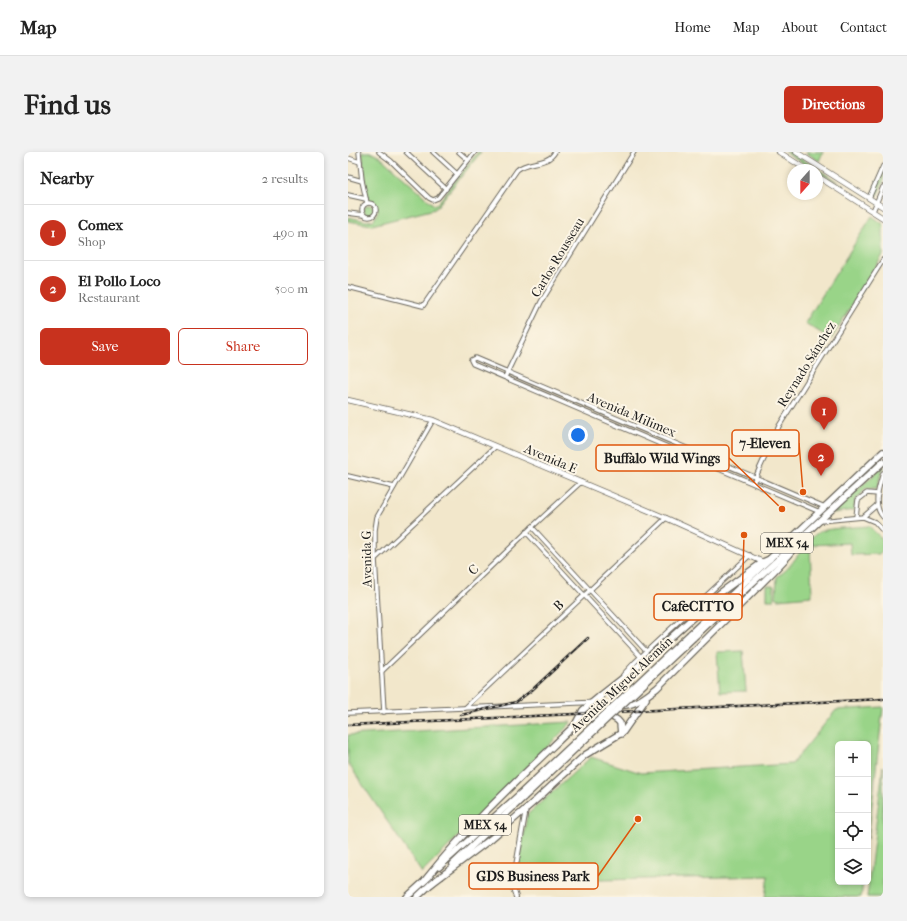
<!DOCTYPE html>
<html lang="en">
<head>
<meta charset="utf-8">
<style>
  :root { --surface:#fff; --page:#f2f2f2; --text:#222; --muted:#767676; --line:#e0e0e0; --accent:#c8321e }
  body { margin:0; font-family:"IM FELL French Canon",serif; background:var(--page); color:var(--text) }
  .controls { position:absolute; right:12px; bottom:12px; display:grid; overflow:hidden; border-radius:6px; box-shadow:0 2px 6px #0003 }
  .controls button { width:36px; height:36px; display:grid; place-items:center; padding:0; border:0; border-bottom:1px solid var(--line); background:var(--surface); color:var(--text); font:20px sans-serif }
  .compass { position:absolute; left:439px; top:12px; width:36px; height:36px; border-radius:50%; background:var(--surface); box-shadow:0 2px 6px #0003; rotate:201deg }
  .you { position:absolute; left:230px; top:283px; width:14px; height:14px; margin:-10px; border:3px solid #fff; border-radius:50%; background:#1a73e8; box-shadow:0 0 0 6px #1a73e833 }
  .badge { display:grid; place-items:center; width:26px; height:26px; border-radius:50%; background:var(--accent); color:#fff; font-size:13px; font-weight:700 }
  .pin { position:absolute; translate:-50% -33px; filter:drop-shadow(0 1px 2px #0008) }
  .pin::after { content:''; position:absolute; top:21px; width:14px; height:12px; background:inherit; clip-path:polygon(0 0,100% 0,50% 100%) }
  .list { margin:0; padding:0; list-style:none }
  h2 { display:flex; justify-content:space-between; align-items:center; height:52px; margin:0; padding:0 16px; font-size:17px }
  h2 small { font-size:13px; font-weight:400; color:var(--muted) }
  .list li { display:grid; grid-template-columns:26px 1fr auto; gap:12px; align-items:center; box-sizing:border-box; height:56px; padding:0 16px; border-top:1px solid var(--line) }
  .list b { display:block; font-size:15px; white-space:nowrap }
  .list p { margin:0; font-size:13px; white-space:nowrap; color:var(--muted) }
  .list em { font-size:13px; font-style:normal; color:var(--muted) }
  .actions { display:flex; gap:8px; padding:12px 16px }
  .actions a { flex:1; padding:9px 0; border:1px solid var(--accent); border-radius:6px; text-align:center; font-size:14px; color:var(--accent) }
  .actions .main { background:var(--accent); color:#fff }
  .icon { flex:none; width:22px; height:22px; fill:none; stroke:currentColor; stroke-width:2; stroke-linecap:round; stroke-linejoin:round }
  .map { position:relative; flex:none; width:535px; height:745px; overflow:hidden; border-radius:6px }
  header { display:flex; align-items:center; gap:24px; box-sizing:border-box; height:56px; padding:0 20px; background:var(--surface); border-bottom:1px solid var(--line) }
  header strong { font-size:19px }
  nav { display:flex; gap:22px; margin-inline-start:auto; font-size:14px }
  .intro { display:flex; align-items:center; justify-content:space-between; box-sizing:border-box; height:96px; padding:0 24px }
  h1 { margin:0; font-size:28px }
  .button { padding:10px 18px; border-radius:6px; background:var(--accent); color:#fff; font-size:14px; font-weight:700 }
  main { display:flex; gap:24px; padding:0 24px }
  aside { flex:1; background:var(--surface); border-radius:6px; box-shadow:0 2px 6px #0003 }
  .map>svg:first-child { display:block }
</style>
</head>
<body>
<header>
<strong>Map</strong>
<nav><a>Home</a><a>Map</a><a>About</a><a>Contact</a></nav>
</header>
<div class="intro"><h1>Find us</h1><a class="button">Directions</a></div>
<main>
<aside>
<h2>Nearby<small>2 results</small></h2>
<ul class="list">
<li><span class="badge">1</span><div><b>Comex</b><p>Shop</p></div><em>490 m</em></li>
<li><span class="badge">2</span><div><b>El Pollo Loco</b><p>Restaurant</p></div><em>500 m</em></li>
</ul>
<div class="actions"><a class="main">Save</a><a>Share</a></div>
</aside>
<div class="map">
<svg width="535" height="745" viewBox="0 0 535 745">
  <rect width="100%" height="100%" fill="#fcf5e5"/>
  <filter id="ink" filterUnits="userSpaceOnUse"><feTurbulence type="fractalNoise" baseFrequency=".025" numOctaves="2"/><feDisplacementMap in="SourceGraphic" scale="8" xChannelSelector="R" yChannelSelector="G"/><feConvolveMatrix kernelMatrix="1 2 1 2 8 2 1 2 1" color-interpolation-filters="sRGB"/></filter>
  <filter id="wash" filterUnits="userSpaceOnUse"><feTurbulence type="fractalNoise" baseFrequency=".012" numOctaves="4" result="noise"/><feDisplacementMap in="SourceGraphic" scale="16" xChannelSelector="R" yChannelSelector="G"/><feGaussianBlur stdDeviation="0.9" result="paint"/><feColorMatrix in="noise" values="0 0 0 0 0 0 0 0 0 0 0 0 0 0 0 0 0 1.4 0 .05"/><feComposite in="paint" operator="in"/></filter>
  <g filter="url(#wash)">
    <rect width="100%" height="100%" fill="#f2e7cb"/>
    <!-- green -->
    <g fill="#99d488" stroke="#5a7852">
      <path d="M14 0H22L32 5 86 53 89 52 130 0H133L87 57 24 73 0 69V65L18 69 26 68 30 59 29 54 20 47Z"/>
      <path d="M437 0H443L496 34 475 23 469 18H466Z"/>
      <path d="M457 0H475L471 9Z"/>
      <path d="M535 18V30L529 44 525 41Z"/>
      <circle cx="21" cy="58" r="5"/>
      <path d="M524 64 535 72V103L483 187 457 171Z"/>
      <path d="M535 314 529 337H518L507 348 506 358 485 361Z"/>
      <path d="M521 374 535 388V398L531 402 503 403 502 391 462 393 464 444 430 447 428 445 429 424C444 419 455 389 471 380 478 376 511 375 521 374Z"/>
      <path d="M419 433 426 434V448H419Z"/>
      <path d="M395 499 398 539 372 540 369 500Z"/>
      <path d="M535 555 520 687V592H490V730H515L513 745H417L420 724 168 730 179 663 243 605 293 621 444 612 488 558Z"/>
      <path d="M224 570 74 721 0 611V583Z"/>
      <path d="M535 614V745H519Z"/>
    </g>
  </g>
  <g filter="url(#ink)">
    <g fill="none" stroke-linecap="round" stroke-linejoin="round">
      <!-- minor casing -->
      <g stroke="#676359" stroke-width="5.5">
        <g id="minor">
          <path d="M11 0 14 29 19 51"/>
          <path d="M31 0 43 9 81 46 85 48 90 46 127 0"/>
          <path d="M58 0 98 37"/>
          <path d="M85 0 109 22"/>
          <path d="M111 0 120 8"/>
          <path d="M0 6 12 10"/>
          <path d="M0 25 14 29"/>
          <path d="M0 43 18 47"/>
          <path d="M521 46 535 14"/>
          <circle cx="21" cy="58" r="7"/>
          <path d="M525 59 535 35"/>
          <path d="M0 61 15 63"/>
          <path d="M0 135 75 154 169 18C180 8 199 14 207 0"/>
          <path d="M157 225 193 150 286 0"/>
          <path d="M535 321C531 335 524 353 535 365"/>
          <path d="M0 324 46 335"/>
          <path d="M405 331 431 274 535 108"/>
          <path d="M472 360 125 212 123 208 127 206 477 355"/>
          <path d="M508 365 510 348 519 341 530 342"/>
          <path d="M515 365 529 353"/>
          <path d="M472 369 515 365 527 370 535 379"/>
          <path d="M184 375 298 499"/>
          <path d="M178 380 293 505"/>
          <path d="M27 407 147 295"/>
          <path d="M33 520 184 375 233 330"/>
          <path d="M275 523 287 510 402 403"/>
          <path d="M117 556 318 366"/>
          <path d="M36 560 27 407V378L29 365 85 268"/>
          <path d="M0 561 252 550"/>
        </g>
      </g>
      <!-- tertiary casing -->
      <g stroke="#676359" stroke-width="6">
        <path id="tertiary" d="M168 745 165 736 166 725 178 657"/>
      </g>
      <!-- secondary casing -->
      <g stroke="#676359" stroke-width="6">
        <g id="secondary">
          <path d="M431 0 459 18"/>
          <path d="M448 0 535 55"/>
          <path d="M469 24 535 66"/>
          <path d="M0 248 85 268 318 366 415 410"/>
        </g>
      </g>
      <!-- trunk casing -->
      <g stroke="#676359" stroke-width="8">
        <g id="trunk">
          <path d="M422 407 415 410 372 441 298 508 252 544 254 552C258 555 261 554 266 554 287 554 293 548 309 536L425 420 442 402 446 393"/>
          <path d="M342 482 535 300"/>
          <path d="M345 486 535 310"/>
          <path d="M227 573 235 558 252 544"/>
          <path d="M105 712 176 645"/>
          <path d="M91 715 172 642"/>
          <path d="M78 727C122 671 175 623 226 574 237 566 262 557 272 571L273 582"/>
          <path d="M83 732 144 686 188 648 237 603 275 580 298 547"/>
          <path d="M59 745 81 725"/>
          <path d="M69 745 85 730"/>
        </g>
      </g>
      <!-- minor -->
      <use href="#minor" stroke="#fff" stroke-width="3.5"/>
      <!-- tertiary -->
      <use href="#tertiary" stroke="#fff" stroke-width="4"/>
      <!-- secondary -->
      <use href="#secondary" stroke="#fff" stroke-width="4.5"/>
      <!-- trunk -->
      <use href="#trunk" stroke="#fff" stroke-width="5.5"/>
      <!-- rail casing -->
      <g stroke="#1c1c1c" stroke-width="2.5">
        <g id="rail">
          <path d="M113 563 168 550 184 538 240 486"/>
          <path d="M0 573 535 547"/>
        </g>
      </g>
      <!-- rail -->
      <use href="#rail" stroke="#fcf5e5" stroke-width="1" stroke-dasharray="3" stroke-linecap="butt"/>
      <!-- trunk-bridge casing -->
      <g stroke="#676359" stroke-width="8" stroke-linecap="butt">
        <g id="trunk-bridge">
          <path d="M172 642 342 482"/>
          <path d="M176 645 345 486"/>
        </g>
      </g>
      <!-- trunk-bridge -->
      <use href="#trunk-bridge" stroke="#fff" stroke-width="5.5"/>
    </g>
  </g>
  <g text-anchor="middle" stroke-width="4" stroke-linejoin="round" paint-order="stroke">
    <!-- shield labels -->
    <g fill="#fcf5e5" stroke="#5f5d58" stroke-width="1">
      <rect x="413" y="381" width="52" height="20" rx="3"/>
      <rect x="111" y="663" width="52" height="20" rx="3"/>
    </g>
    <g font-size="12" font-weight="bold" fill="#1c1c1c">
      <text x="439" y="395">MEX 54</text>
      <text x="137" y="677">MEX 54</text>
    </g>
    <!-- street labels -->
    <g font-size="13" fill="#1c1c1c" stroke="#fcf5e5">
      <text transform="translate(209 105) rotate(-59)" y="5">Carlos Rousseau</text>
      <text transform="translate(458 212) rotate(-58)" y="5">Reynado Sánchez</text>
      <text transform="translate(284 262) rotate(23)" y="5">Avenida Milimex</text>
      <text transform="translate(203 306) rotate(23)" y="5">Avenida E</text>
      <text transform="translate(18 407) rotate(-91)" y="5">Avenida G</text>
      <text transform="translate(125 417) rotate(-44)" y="5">C</text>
      <text transform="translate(210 453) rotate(-44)" y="5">B</text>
      <text transform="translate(273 532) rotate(-43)" y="5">Avenida Miguel Alemán</text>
    </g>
  </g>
  <!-- callouts -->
  <path fill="none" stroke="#de560d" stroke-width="1.5" d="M455 340L451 291M434 357L381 306M396 383L394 455M290 667L250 724"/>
  <g fill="#de560d" stroke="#fcf5e5" stroke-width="1.5">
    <circle cx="455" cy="340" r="4"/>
    <circle cx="434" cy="357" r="4"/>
    <circle cx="396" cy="383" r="4"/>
    <circle cx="290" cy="667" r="4"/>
  </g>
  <g fill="#fcf5e5" stroke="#de560d" stroke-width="1.5">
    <rect x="384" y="278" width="67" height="26" rx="4"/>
    <rect x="248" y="293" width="133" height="26" rx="4"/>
    <rect x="306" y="442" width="88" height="26" rx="4"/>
    <rect x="121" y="711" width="129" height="26" rx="4"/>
  </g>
  <g font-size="14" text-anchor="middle" font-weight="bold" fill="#1c1c1c">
    <text x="417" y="296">7-Eleven</text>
    <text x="314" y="311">Buffalo Wild Wings</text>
    <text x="350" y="459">CafeCITTO</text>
    <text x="185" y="729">GDS Business Park</text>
  </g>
</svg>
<div class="controls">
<button>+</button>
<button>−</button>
<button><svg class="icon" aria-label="locate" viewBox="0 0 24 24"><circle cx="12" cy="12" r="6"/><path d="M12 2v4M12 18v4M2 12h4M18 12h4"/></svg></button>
<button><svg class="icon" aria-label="layers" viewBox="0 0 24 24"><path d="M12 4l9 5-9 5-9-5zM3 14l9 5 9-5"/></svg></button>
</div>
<svg class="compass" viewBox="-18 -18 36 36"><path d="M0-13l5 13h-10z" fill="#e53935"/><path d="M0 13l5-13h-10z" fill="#767676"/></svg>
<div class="you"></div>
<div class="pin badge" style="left:476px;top:278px">1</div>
<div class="pin badge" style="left:473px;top:324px">2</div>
</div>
</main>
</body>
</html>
